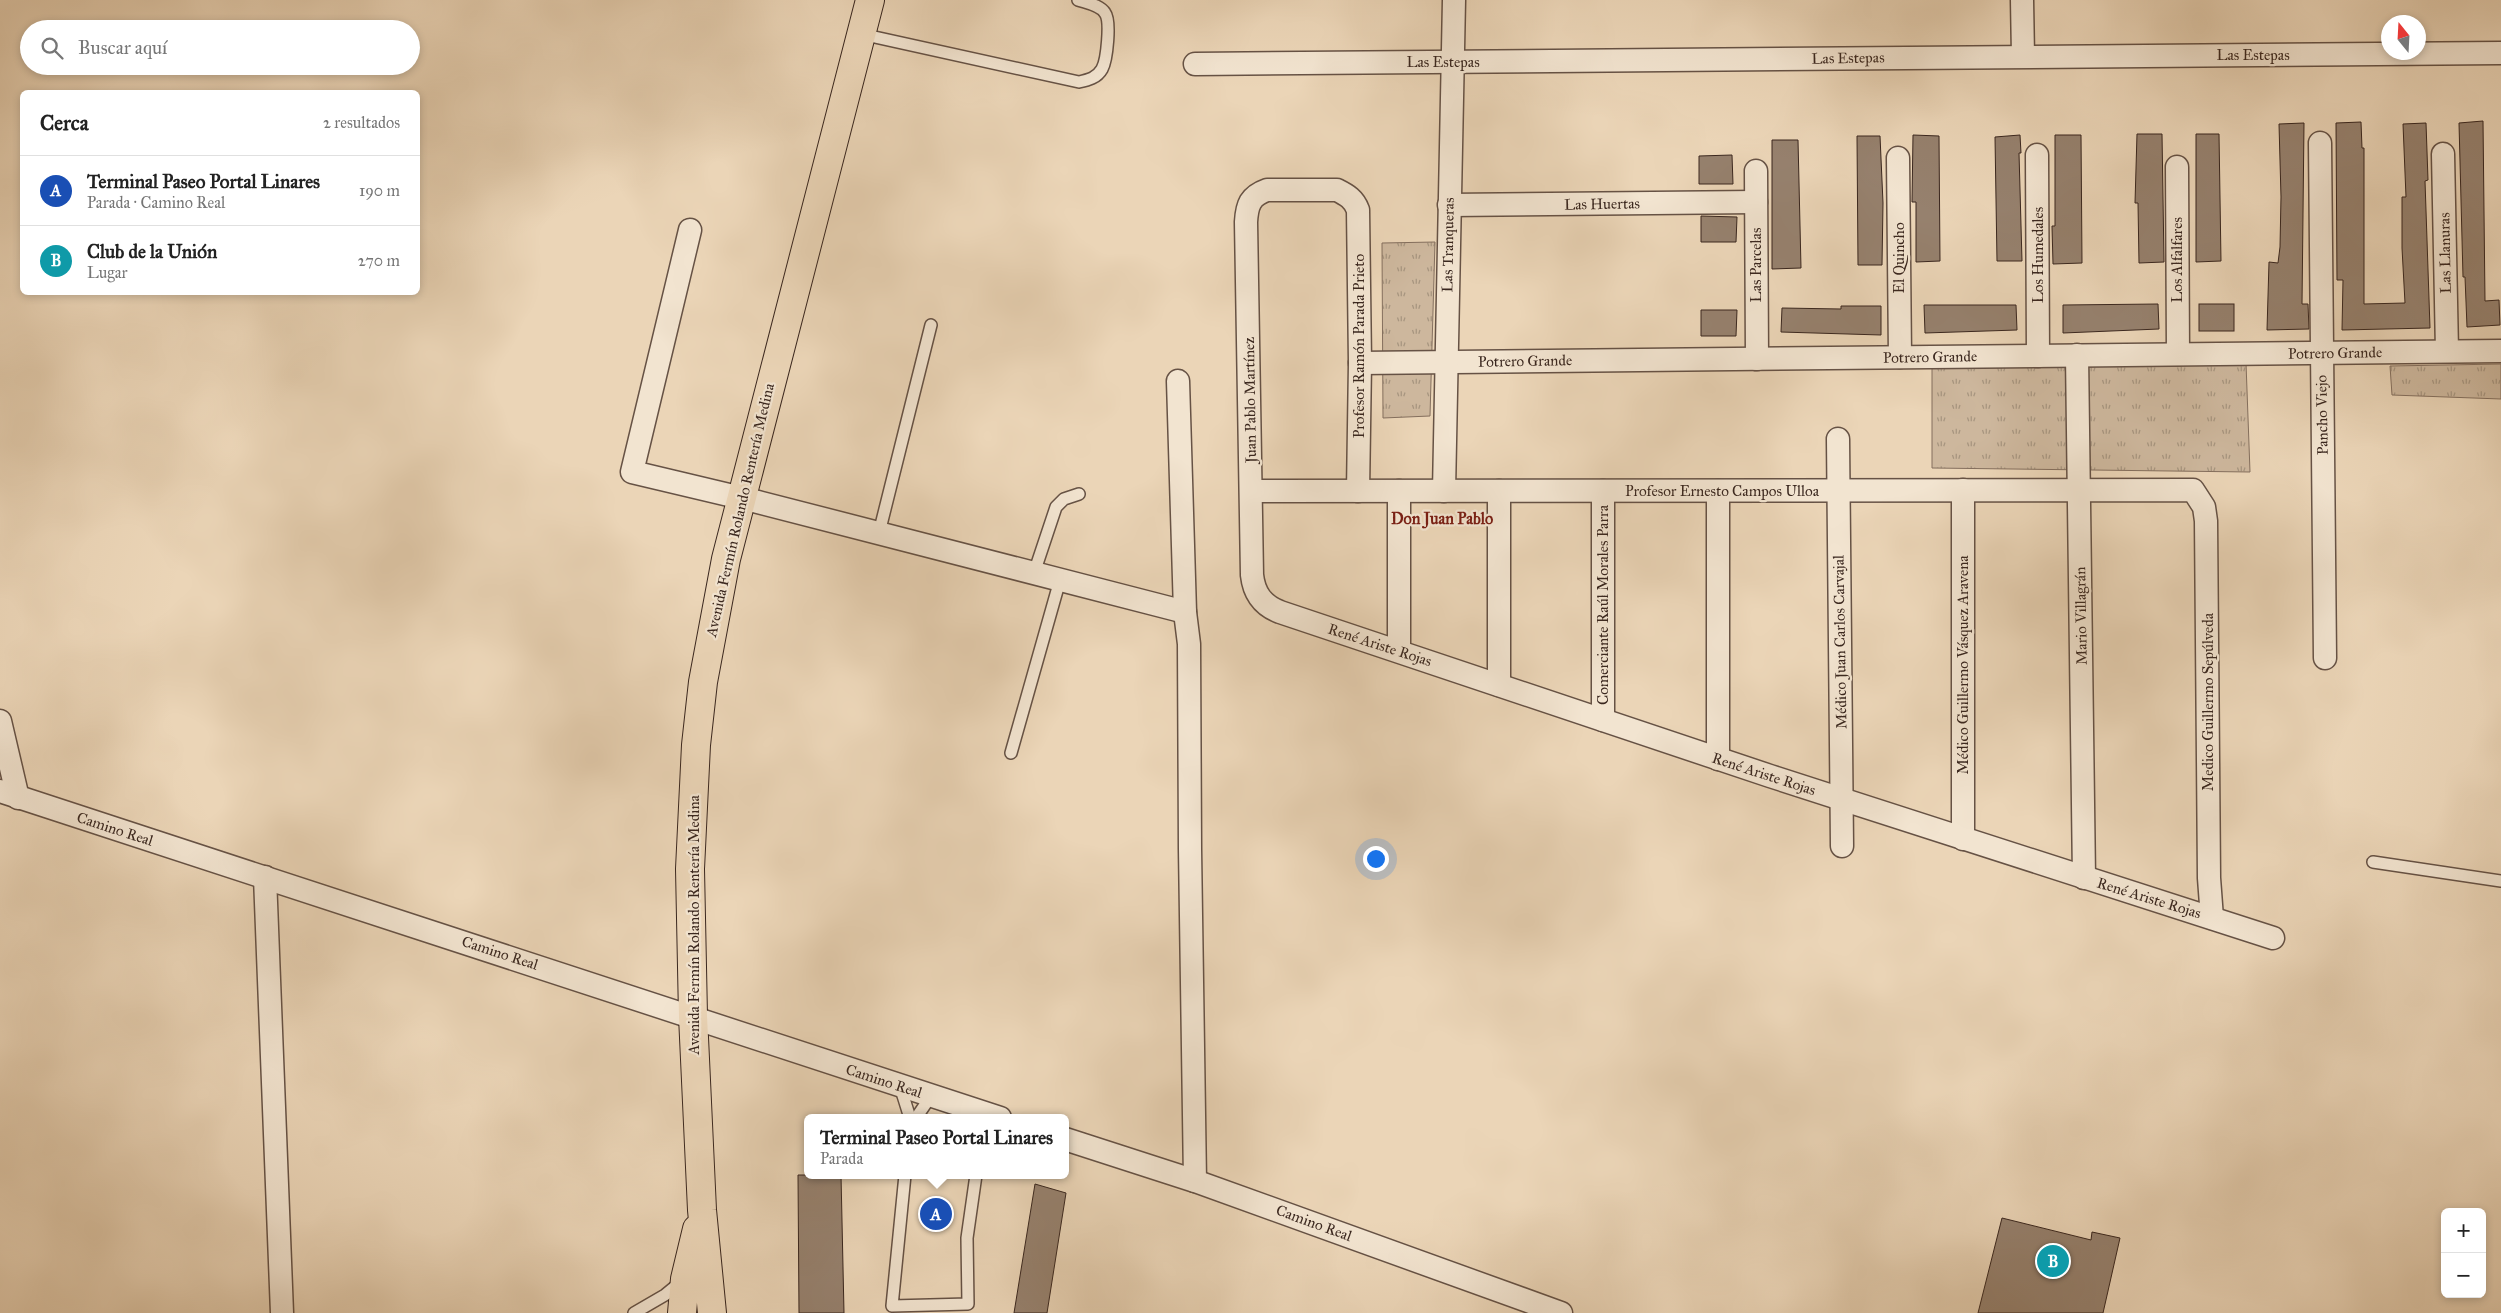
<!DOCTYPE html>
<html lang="es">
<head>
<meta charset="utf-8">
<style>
  :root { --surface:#fff; --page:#f2f2f2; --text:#222; --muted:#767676; --line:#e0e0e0; --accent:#8f2418 }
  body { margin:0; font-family:"IM FELL Great Primer",serif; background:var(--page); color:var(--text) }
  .controls { position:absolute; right:15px; bottom:15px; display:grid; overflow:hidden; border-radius:8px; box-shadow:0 2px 8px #0003 }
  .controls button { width:45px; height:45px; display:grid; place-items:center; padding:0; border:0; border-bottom:1px solid var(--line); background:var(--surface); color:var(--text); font:25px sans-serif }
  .compass { position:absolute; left:2381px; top:15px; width:45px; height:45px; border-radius:50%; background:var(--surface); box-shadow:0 2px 8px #0003; rotate:342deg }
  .you { position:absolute; left:1375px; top:858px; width:18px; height:18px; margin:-12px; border:4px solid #fff; border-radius:50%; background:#1a73e8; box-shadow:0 0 0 8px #1a73e833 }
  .badge { display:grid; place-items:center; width:32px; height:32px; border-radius:50%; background:var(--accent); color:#fff; font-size:16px; font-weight:700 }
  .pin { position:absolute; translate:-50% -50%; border:2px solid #fff; box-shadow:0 1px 5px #0006 }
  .popup { position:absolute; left:804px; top:1114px; width:265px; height:65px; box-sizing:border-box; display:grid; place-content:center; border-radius:8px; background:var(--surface); filter:drop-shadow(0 1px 4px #0005); font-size:16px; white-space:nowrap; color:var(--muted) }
  .popup b { font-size:19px; color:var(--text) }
  .popup::after { content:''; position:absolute; left:50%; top:100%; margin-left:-10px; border:10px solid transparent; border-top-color:var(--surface) }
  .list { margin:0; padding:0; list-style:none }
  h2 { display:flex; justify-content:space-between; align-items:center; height:65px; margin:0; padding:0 20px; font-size:21px }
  h2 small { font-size:16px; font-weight:400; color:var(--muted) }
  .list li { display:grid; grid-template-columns:32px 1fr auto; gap:15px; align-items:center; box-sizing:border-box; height:70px; padding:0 20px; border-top:1px solid var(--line) }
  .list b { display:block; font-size:19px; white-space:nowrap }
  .list p { margin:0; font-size:16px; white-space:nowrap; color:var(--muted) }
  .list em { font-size:16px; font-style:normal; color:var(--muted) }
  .icon { flex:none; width:28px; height:28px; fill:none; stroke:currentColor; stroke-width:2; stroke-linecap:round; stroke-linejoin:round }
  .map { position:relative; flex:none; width:2501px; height:1313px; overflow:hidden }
  .search { position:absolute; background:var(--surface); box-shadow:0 2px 8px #0003; left:20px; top:20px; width:400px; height:55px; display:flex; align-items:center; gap:12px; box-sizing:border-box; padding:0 18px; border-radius:28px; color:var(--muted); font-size:19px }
  .panel { position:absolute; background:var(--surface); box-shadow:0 2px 8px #0003; left:20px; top:90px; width:400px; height:205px; border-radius:8px }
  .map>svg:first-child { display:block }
</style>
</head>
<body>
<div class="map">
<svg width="2501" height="1313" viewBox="0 0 2501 1313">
  <defs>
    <pattern id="grass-tufts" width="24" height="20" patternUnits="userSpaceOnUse" patternTransform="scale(1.25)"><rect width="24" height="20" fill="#cdb79d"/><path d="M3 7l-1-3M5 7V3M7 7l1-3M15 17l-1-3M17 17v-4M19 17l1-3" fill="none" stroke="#a7957f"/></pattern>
  </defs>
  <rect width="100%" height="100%" fill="#ebd5b7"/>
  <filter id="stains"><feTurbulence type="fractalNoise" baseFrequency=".004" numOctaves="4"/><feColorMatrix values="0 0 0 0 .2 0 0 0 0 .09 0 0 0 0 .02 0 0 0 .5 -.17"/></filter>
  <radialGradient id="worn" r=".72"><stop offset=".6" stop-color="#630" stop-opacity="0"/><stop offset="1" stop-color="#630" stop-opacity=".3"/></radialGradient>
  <!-- grass -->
  <g fill="url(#grass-tufts)" stroke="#846f5e">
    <path d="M1435 242 1430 416 1383 418 1382 243Z"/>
    <path d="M2246 363 2250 472 1932 468V367Z"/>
    <path d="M2501 364V399L2392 395 2390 366Z"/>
  </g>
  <!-- building -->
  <g fill="#96816e" stroke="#3a271f">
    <path d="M2483 121 2485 301 2499 300 2500 325 2467 327 2465 277H2463L2459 123Z"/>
    <path d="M2361 122 2362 148H2364V304L2405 303 2402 248V197H2406L2403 124 2426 123 2428 180 2425 181 2430 328 2342 330 2343 280H2337L2336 123Z"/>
    <path d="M2304 123 2302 304H2308L2309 329 2267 330 2269 262 2278 263 2280 247 2281 197 2279 124Z"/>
    <path d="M2137 134H2162L2164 262 2139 263 2138 203H2135Z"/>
    <path d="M2196 134H2219L2221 261 2196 262Z"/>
    <path d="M1913 135 1939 136 1940 261 1916 262V202H1912Z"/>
    <path d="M2020 135 2021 153H2019L2022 261H1997L1995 137Z"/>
    <path d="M2055 135H2081L2082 263 2053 264 2052 226H2055Z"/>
    <path d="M1857 136H1880L1883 203 1882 265H1858Z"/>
    <path d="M1772 140H1798L1801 268 1772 269Z"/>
    <path d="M1732 155 1733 184H1699V156Z"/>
    <path d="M1701 216 1737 217 1736 242H1701Z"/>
    <path d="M2158 304 2159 329 2063 333V305Z"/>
    <rect x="2199" y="304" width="35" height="27"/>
    <path d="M1924 305H2016L2017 330 1925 333Z"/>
    <path d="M1841 306H1881V335L1781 332 1782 308 1841 309Z"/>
    <path d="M1701 310H1737L1736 336H1701Z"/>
    <path d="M798 1175H841L844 1313H799Z"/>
    <path d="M1035 1184 1066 1193 1047 1313H1014Z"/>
    <path d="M2002 1218 2091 1240 2092 1232 2120 1238 2103 1313H1978Z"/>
  </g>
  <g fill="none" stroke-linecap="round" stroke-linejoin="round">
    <!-- lane casing -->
    <g stroke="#665245" stroke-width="14">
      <g id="lane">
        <path d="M861 34 1079 82C1088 80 1097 78 1102 69 1107 60 1111 21 1105 13 1100 5 1087 3 1078 0"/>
        <path d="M879 533 931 325"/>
        <path d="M1034 573 1056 507 1064 499 1079 494"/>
        <path d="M1011 753 1060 580"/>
        <path d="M2373 862 2501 881"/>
        <path d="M900 1086 910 1118"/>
        <path d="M916 1118 931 1096"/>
        <path d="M905 1175 892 1306 968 1304 967 1238 976 1175"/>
        <path d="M634 1313 665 1295 682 1281"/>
      </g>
    </g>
    <!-- street casing -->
    <g stroke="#665245" stroke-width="25">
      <g id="street">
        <path d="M2022 0 2023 56"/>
        <path d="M1195 64 2501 53"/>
        <path d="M2320 143 2325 658"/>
        <path d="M2443 154 2447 351"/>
        <path d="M2037 155 2038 356"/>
        <path d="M1898 158 1900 357"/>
        <path d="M2177 167 2178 354"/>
        <path d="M1756 171 1757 359"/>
        <path d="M1449 205 1756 202"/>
        <path d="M690 230 632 472 754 501 1185 612"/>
        <path d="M2077 355 2084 878"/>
        <path d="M1360 363 2501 351"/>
        <path d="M1178 381 1185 612 1189 644 1190 849 1195 1181"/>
        <path d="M1838 439 1842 846"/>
        <path d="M1252 491 2193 490 2204 507 2206 521 2209 878 2212 918"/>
        <path d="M1358 491 1360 363 1358 210C1354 199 1347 195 1337 190H1267C1250 196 1247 205 1246 222L1252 575C1254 593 1262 605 1280 612L1770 776 2273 938"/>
        <path d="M1399 491V651"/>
        <path d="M1444 491 1454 0"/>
        <path d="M1499 685V491"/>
        <path d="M1603 720V491"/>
        <path d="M0 721 18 798"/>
        <path d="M1718 759V491"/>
        <path d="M0 791 1000 1118"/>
        <path d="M1963 839V490"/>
        <path d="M265 877 282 1313"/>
        <path d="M1065 1139 1195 1181 1561 1313"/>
      </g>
    </g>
    <!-- primary casing -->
    <g stroke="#3a271f" stroke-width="30">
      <g id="primary">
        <path d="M682 1313 685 1279 697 1229"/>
        <path d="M712 1313 702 1210 693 1016 690 869 696 745 703 682 726 559 870 0"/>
      </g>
    </g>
    <!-- lane -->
    <use href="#lane" stroke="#f2e4d0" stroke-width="11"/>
    <!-- street -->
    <use href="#street" stroke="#f2e4d0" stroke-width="22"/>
    <!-- primary -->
    <use href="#primary" stroke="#ebd5b7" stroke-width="28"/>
  </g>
  <g text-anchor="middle" stroke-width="4.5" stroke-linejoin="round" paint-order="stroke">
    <!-- street labels -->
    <g font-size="15" fill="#3a271f" stroke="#f2e4d0">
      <text x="2253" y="60">Las Estepas</text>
      <text transform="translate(1848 58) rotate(-1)" y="5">Las Estepas</text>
      <text x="1443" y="67">Las Estepas</text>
      <text transform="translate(1602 204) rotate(-1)" y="5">Las Huertas</text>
      <text transform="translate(1448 245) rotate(-89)" y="5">Las Tranqueras</text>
      <text transform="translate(2445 253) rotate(-91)" y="5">Las Llanuras</text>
      <text transform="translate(2038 255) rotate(-90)" y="5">Los Humedales</text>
      <text transform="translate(1899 258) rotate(-90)" y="5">El Quincho</text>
      <text transform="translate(2177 260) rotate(-90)" y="5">Los Alfalfares</text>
      <text transform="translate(1756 265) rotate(-90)" y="5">Las Parcelas</text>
      <text transform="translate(1359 346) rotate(-90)" y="5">Profesor Ramón Parada Prieto</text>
      <text transform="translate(2335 353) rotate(-1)" y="5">Potrero Grande</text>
      <text transform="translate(1930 357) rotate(-1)" y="5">Potrero Grande</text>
      <text transform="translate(1525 361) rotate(-1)" y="5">Potrero Grande</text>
      <text transform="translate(1250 400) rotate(-91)" y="5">Juan Pablo Martínez</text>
      <text transform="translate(2322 415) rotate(-91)" y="5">Pancho Viejo</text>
      <text x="1722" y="496">Profesor Ernesto Campos Ulloa</text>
      <text transform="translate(740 510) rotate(-77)" y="5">Avenida Fermín Rolando Rentería Medina</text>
      <text transform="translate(1603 605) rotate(-90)" y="5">Comerciante Raúl Morales Parra</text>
      <text transform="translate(2081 616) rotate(-91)" y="5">Mario Villagrán</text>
      <text transform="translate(1840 642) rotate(-91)" y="5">Médico Juan Carlos Carvajal</text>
      <text transform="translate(1380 645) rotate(18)" y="5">René Ariste Rojas</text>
      <text transform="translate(1963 665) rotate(-90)" y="5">Médico Guillermo Vásquez Aravena</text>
      <text transform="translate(2208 702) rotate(-90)" y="5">Medico Guillermo Sepúlveda</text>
      <text transform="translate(1764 774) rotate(18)" y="5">René Ariste Rojas</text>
      <text transform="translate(115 829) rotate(18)" y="5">Camino Real</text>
      <text transform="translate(2149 898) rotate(17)" y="5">René Ariste Rojas</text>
      <text transform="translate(694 925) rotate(-90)" y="5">Avenida Fermín Rolando Rentería Medina</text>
      <text transform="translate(500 953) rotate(18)" y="5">Camino Real</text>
      <text transform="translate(884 1081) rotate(18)" y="5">Camino Real</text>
      <text transform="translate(1314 1223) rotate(20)" y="5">Camino Real</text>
    </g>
    <!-- neighbourhood labels -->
    <g font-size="16" font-weight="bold" fill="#7a1f14" stroke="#f2e4d0">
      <text x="1442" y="524">Don Juan Pablo</text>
    </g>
  </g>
  <rect width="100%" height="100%" filter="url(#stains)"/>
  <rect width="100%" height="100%" fill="url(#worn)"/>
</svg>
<div class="controls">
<button>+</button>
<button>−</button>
</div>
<svg class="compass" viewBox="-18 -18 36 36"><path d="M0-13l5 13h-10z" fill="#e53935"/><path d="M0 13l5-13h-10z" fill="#767676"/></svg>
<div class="you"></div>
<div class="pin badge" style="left:936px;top:1214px;background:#1a4fb4">A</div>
<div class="popup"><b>Terminal Paseo Portal Linares</b>Parada</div>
<div class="pin badge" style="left:2053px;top:1261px;background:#0f9aa8">B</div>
<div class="search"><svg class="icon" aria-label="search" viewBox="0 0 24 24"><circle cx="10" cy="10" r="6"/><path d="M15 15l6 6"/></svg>Buscar aquí</div>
<section class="panel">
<h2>Cerca<small>2 resultados</small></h2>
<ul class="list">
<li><span class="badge" style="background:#1a4fb4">A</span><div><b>Terminal Paseo Portal Linares</b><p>Parada · Camino Real</p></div><em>190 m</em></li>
<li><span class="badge" style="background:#0f9aa8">B</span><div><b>Club de la Unión</b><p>Lugar</p></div><em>270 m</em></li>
</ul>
</section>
</div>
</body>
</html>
